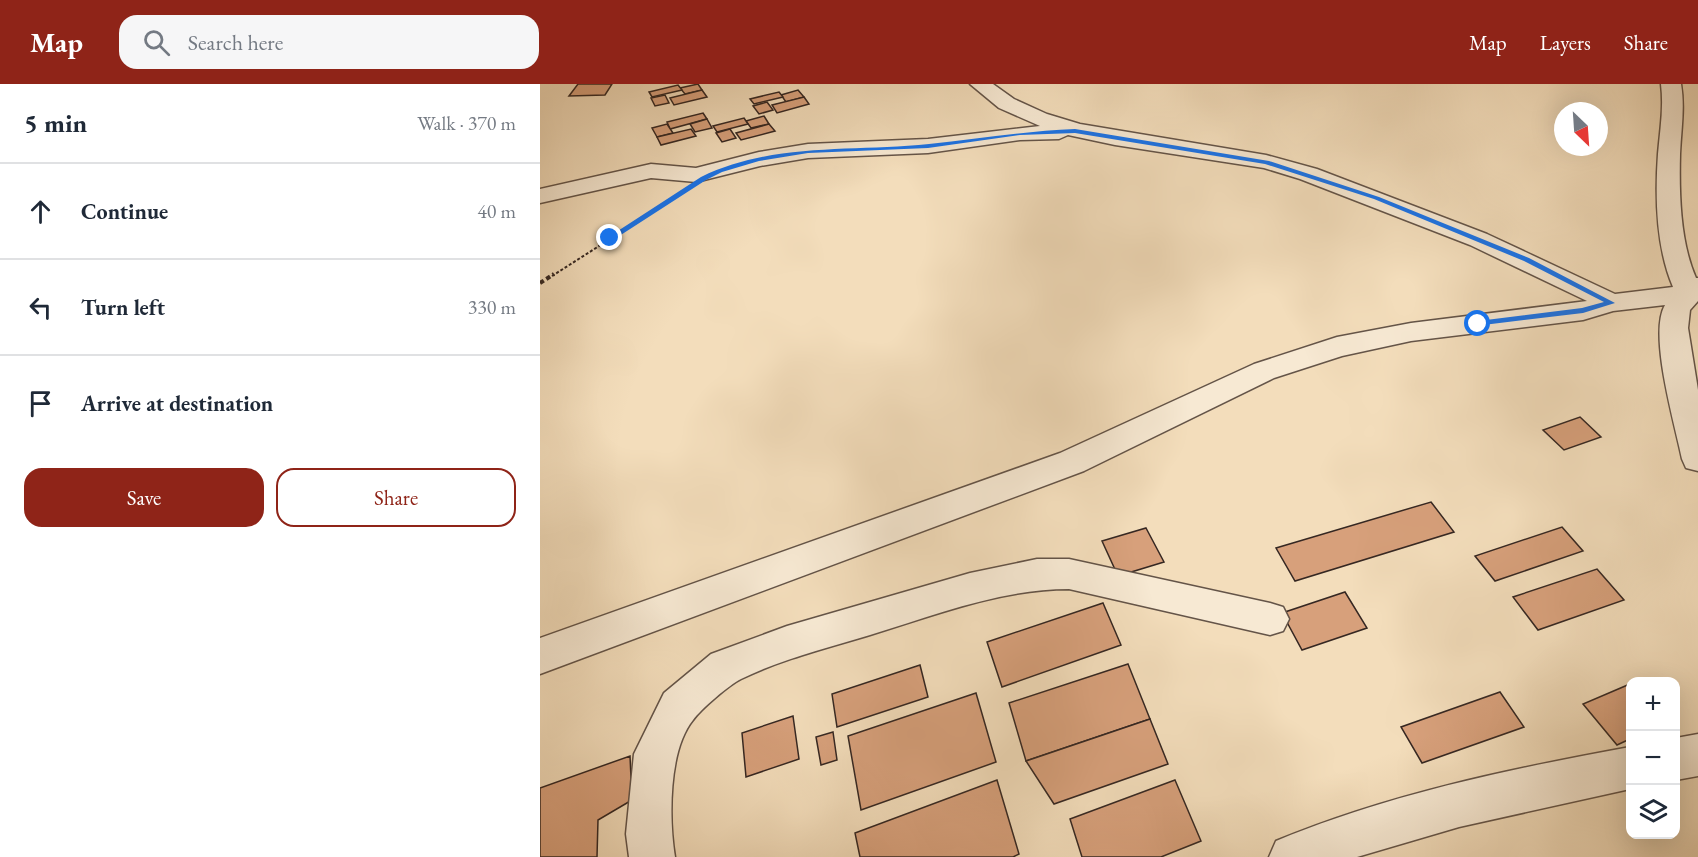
<!DOCTYPE html>
<html lang="en">
<head>
<meta charset="utf-8">
<style>
  :root { --surface:#fff; --page:#f6f6f7; --text:#1f2937; --muted:#747a83; --line:#e0e1e3; --accent:#8f2418 }
  body { margin:0; font-family:"EB Garamond",serif; background:var(--page); color:var(--text) }
  .controls { position:absolute; right:18px; bottom:18px; display:grid; overflow:hidden; border-radius:12px; box-shadow:0 6px 24px #0002 }
  .controls button { width:54px; height:54px; display:grid; place-items:center; padding:0; border:0; border-bottom:2px solid var(--line); background:var(--surface); color:var(--text); font:30px sans-serif }
  .compass { position:absolute; left:1014px; top:18px; width:54px; height:54px; border-radius:50%; background:var(--surface); box-shadow:0 6px 24px #0002; rotate:155deg }
  .stop { position:absolute; width:18px; height:18px; margin:-14px; border:4px solid #1a73e8; border-radius:50%; background:#fff }
  .stop.end { background:#1a73e8; border-color:#fff; box-shadow:0 2px 6px #0008 }
  .list { margin:0; padding:0; list-style:none }
  h2 { display:flex; justify-content:space-between; align-items:center; height:78px; margin:0; padding:0 24px; font-size:26px }
  h2 small { font-size:20px; font-weight:400; color:var(--muted) }
  .list li { display:grid; grid-template-columns:39px 1fr auto; gap:18px; align-items:center; box-sizing:border-box; height:96px; padding:0 24px; border-top:2px solid var(--line) }
  .list b { display:block; font-size:22px; white-space:nowrap }
  .list em { font-size:20px; font-style:normal; color:var(--muted) }
  .actions { display:flex; gap:12px; padding:18px 24px }
  .actions a { flex:1; padding:14px 0; border:2px solid var(--accent); border-radius:18px; text-align:center; font-size:21px; color:var(--accent) }
  .actions .main { background:var(--accent); color:#fff }
  .icon { flex:none; width:33px; height:33px; fill:none; stroke:currentColor; stroke-width:2; stroke-linecap:round; stroke-linejoin:round }
  .map { position:relative; flex:none; width:1158px; height:773px; overflow:hidden }
  header { display:flex; align-items:center; gap:36px; box-sizing:border-box; height:84px; padding:0 30px; background:var(--accent); color:#fff }
  header strong { font-size:28px }
  nav { display:flex; gap:33px; margin-inline-start:auto; font-size:21px }
  .search { width:420px; height:54px; background:var(--page); display:flex; align-items:center; gap:15px; box-sizing:border-box; padding:0 21px; border-radius:18px; color:var(--muted); font-size:22px }
  main { display:flex }
  aside { flex:1; background:var(--surface) }
  .map>svg:first-child { display:block }
</style>
</head>
<body>
<header>
<strong>Map</strong>
<div class="search"><svg class="icon" aria-label="search" viewBox="0 0 24 24"><circle cx="10" cy="10" r="6"/><path d="M15 15l6 6"/></svg>Search here</div>
<nav><a>Map</a><a>Layers</a><a>Share</a></nav>
</header>
<main>
<aside>
<h2>5 min<small>Walk · 370 m</small></h2>
<ul class="list">
<li><svg class="icon" aria-label="ahead" viewBox="0 0 24 24"><path d="M12 20V5M6 11l6-6 6 6"/></svg><div><b>Continue</b></div><em>40 m</em></li>
<li><svg class="icon" aria-label="left" viewBox="0 0 24 24"><path d="M17 20v-9H6M10 6l-5 5 5 5"/></svg><div><b>Turn left</b></div><em>330 m</em></li>
<li><svg class="icon" aria-label="arrive" viewBox="0 0 24 24"><path d="M6 21V4h12l-3 4 3 4H6"/></svg><div><b>Arrive at destination</b></div></li>
</ul>
<div class="actions"><a class="main">Save</a><a>Share</a></div>
</aside>
<div class="map">
<svg width="1158" height="773" viewBox="0 0 1158 773">
  <rect width="100%" height="100%" fill="#f3ddbb"/>
  <filter id="stains"><feTurbulence type="fractalNoise" baseFrequency=".00333" numOctaves="4"/><feColorMatrix values="0 0 0 0 .2 0 0 0 0 .09 0 0 0 0 .02 0 0 0 .5 -.17"/></filter>
  <radialGradient id="worn" r=".72"><stop offset=".6" stop-color="#630" stop-opacity="0"/><stop offset="1" stop-color="#630" stop-opacity=".3"/></radialGradient>
  <!-- building -->
  <g fill="#d7a07b" stroke="#352722" stroke-width="1.5">
    <path d="M38 0H72L65 11 29 12Z"/>
    <path d="M158 0 162 6 145 10 140 4Z"/>
    <path d="M138 1 142 6 112 13 109 8Z"/>
    <path d="M162 6 167 13 134 21 130 14Z"/>
    <path d="M258 6 264 13 246 18 241 11Z"/>
    <path d="M239 8 243 13 214 20 210 15Z"/>
    <path d="M125 11 129 19 115 22 111 14Z"/>
    <path d="M264 13 269 20 237 29 232 21Z"/>
    <path d="M227 18 233 26 219 30 213 22Z"/>
    <path d="M163 29 167 35 130 45 127 38Z"/>
    <path d="M224 32 229 40 211 44 206 37Z"/>
    <path d="M204 34 208 40 177 48 173 42Z"/>
    <path d="M167 35 172 44 155 48 150 40Z"/>
    <path d="M127 40 133 49 117 53 112 44Z"/>
    <path d="M229 40 235 47 201 56 196 49Z"/>
    <path d="M151 45 156 52 121 61 117 53Z"/>
    <path d="M190 45 196 54 182 58 176 49Z"/>
    <path d="M1040 333 1061 353 1024 366 1003 346Z"/>
    <path d="M891 418 914 448 755 497 736 464Z"/>
    <path d="M1022 443 1043 467 955 497 935 472Z"/>
    <path d="M606 444 624 478 578 492 562 457Z"/>
    <path d="M1057 485 1084 516 998 546 973 513Z"/>
    <path d="M805 508 827 544 762 566 742 529Z"/>
    <path d="M563 519 581 561 462 603 447 558Z"/>
    <path d="M588 580 610 635 486 677 469 619Z"/>
    <path d="M380 581 388 613 297 643 292 610Z"/>
    <path d="M1090 600V655L1077 661 1043 620Z"/>
    <path d="M960 608 984 643 882 679 861 643Z"/>
    <path d="M436 609 456 678 321 726 308 652Z"/>
    <path d="M253 632 259 675 206 693 202 649Z"/>
    <path d="M610 635 628 680 514 720 486 677Z"/>
    <path d="M293 648 297 676 281 681 276 653Z"/>
    <path d="M90 672 92 716 58 736 57 773H0V704Z"/>
    <path d="M457 696 479 770 473 773H320L315 749Z"/>
    <path d="M635 696 661 757 621 773H542L530 735Z"/>
  </g>
  <g fill="none" stroke-linecap="round" stroke-linejoin="round">
    <!-- minor casing -->
    <g stroke="#645448" stroke-width="3">
      <g id="minor">
        <path d="M430 0H453L474 15 507 30 540 40 726 71 777 85 947 150 1075 210 1133 203C1116 163 1115 113 1118 70 1120 46 1124 24 1121 0H1141C1145 24 1141 46 1140 70 1139 109 1140 158 1156 194H1158V217L1150 226 1148 244 1158 306V387L1146 384 1142 375C1135 340 1108 250 1125 221L1073 227 1043 236 871 257 802 272 734 294 544 387 0 590V554L520 369 714 280 797 253 871 239 1047 217 930 161 760 95 724 84 575 61 528 51 519 55 480 56 388 69 268 74 220 82 156 98 111 94 0 119V105L111 80 156 84 219 68 268 60 388 55 500 42 459 24Z"/>
        <path d="M497 475H529L730 519 743 523 749 535 743 547 730 551 529 505C461 505 395 531 330 551 287 564 242 575 201 595 189 601 161 625 153 636 128 667 129 736 135 773H89L86 750 94 670 124 609 171 570 247 542 430 489Z"/>
        <path d="M1158 650V692L1136 696V654Z"/>
        <path d="M1090 663V705L919 743 817 773H729L736 757C849 710 970 685 1090 663Z"/>
      </g>
    </g>
    <!-- path-far1 -->
    <path stroke="#352722" stroke-width="2" stroke-dasharray="3 2" stroke-linecap="butt" d="M12 192 136 113"/>
    <!-- path -->
    <path stroke="#352722" stroke-width="4" stroke-dasharray="4.5 3" stroke-linecap="butt" d="M0 199 14 190"/>
    <!-- minor -->
    <use href="#minor" fill="#f7e9d3" fill-rule="evenodd"/>
  </g>
  <!-- route -->
  <path fill="#1a73e8" d="M535 45 729 77 839 113 989 174 1075 219 1043 229 935 242 938 237 1042 224 1064 218 984 177 834 115 725 80 535 49 480 51 388 64 268 69 219 77 182 88 166 96 73 156 67 154 161 93C233 58 312 68 389 60 438 55 486 47 535 45Z"/>
  <rect width="100%" height="100%" filter="url(#stains)"/>
  <rect width="100%" height="100%" fill="url(#worn)"/>
</svg>
<div class="controls">
<button>+</button>
<button>−</button>
<button><svg class="icon" aria-label="layers" viewBox="0 0 24 24"><path d="M12 4l9 5-9 5-9-5zM3 14l9 5 9-5"/></svg></button>
</div>
<svg class="compass" viewBox="-18 -18 36 36"><path d="M0-13l5 13h-10z" fill="#e53935"/><path d="M0 13l5-13h-10z" fill="#747a83"/></svg>
<div class="stop" style="left:938px;top:240px"></div>
<div class="stop end" style="left:70px;top:154px"></div>
</div>
</main>
</body>
</html>
